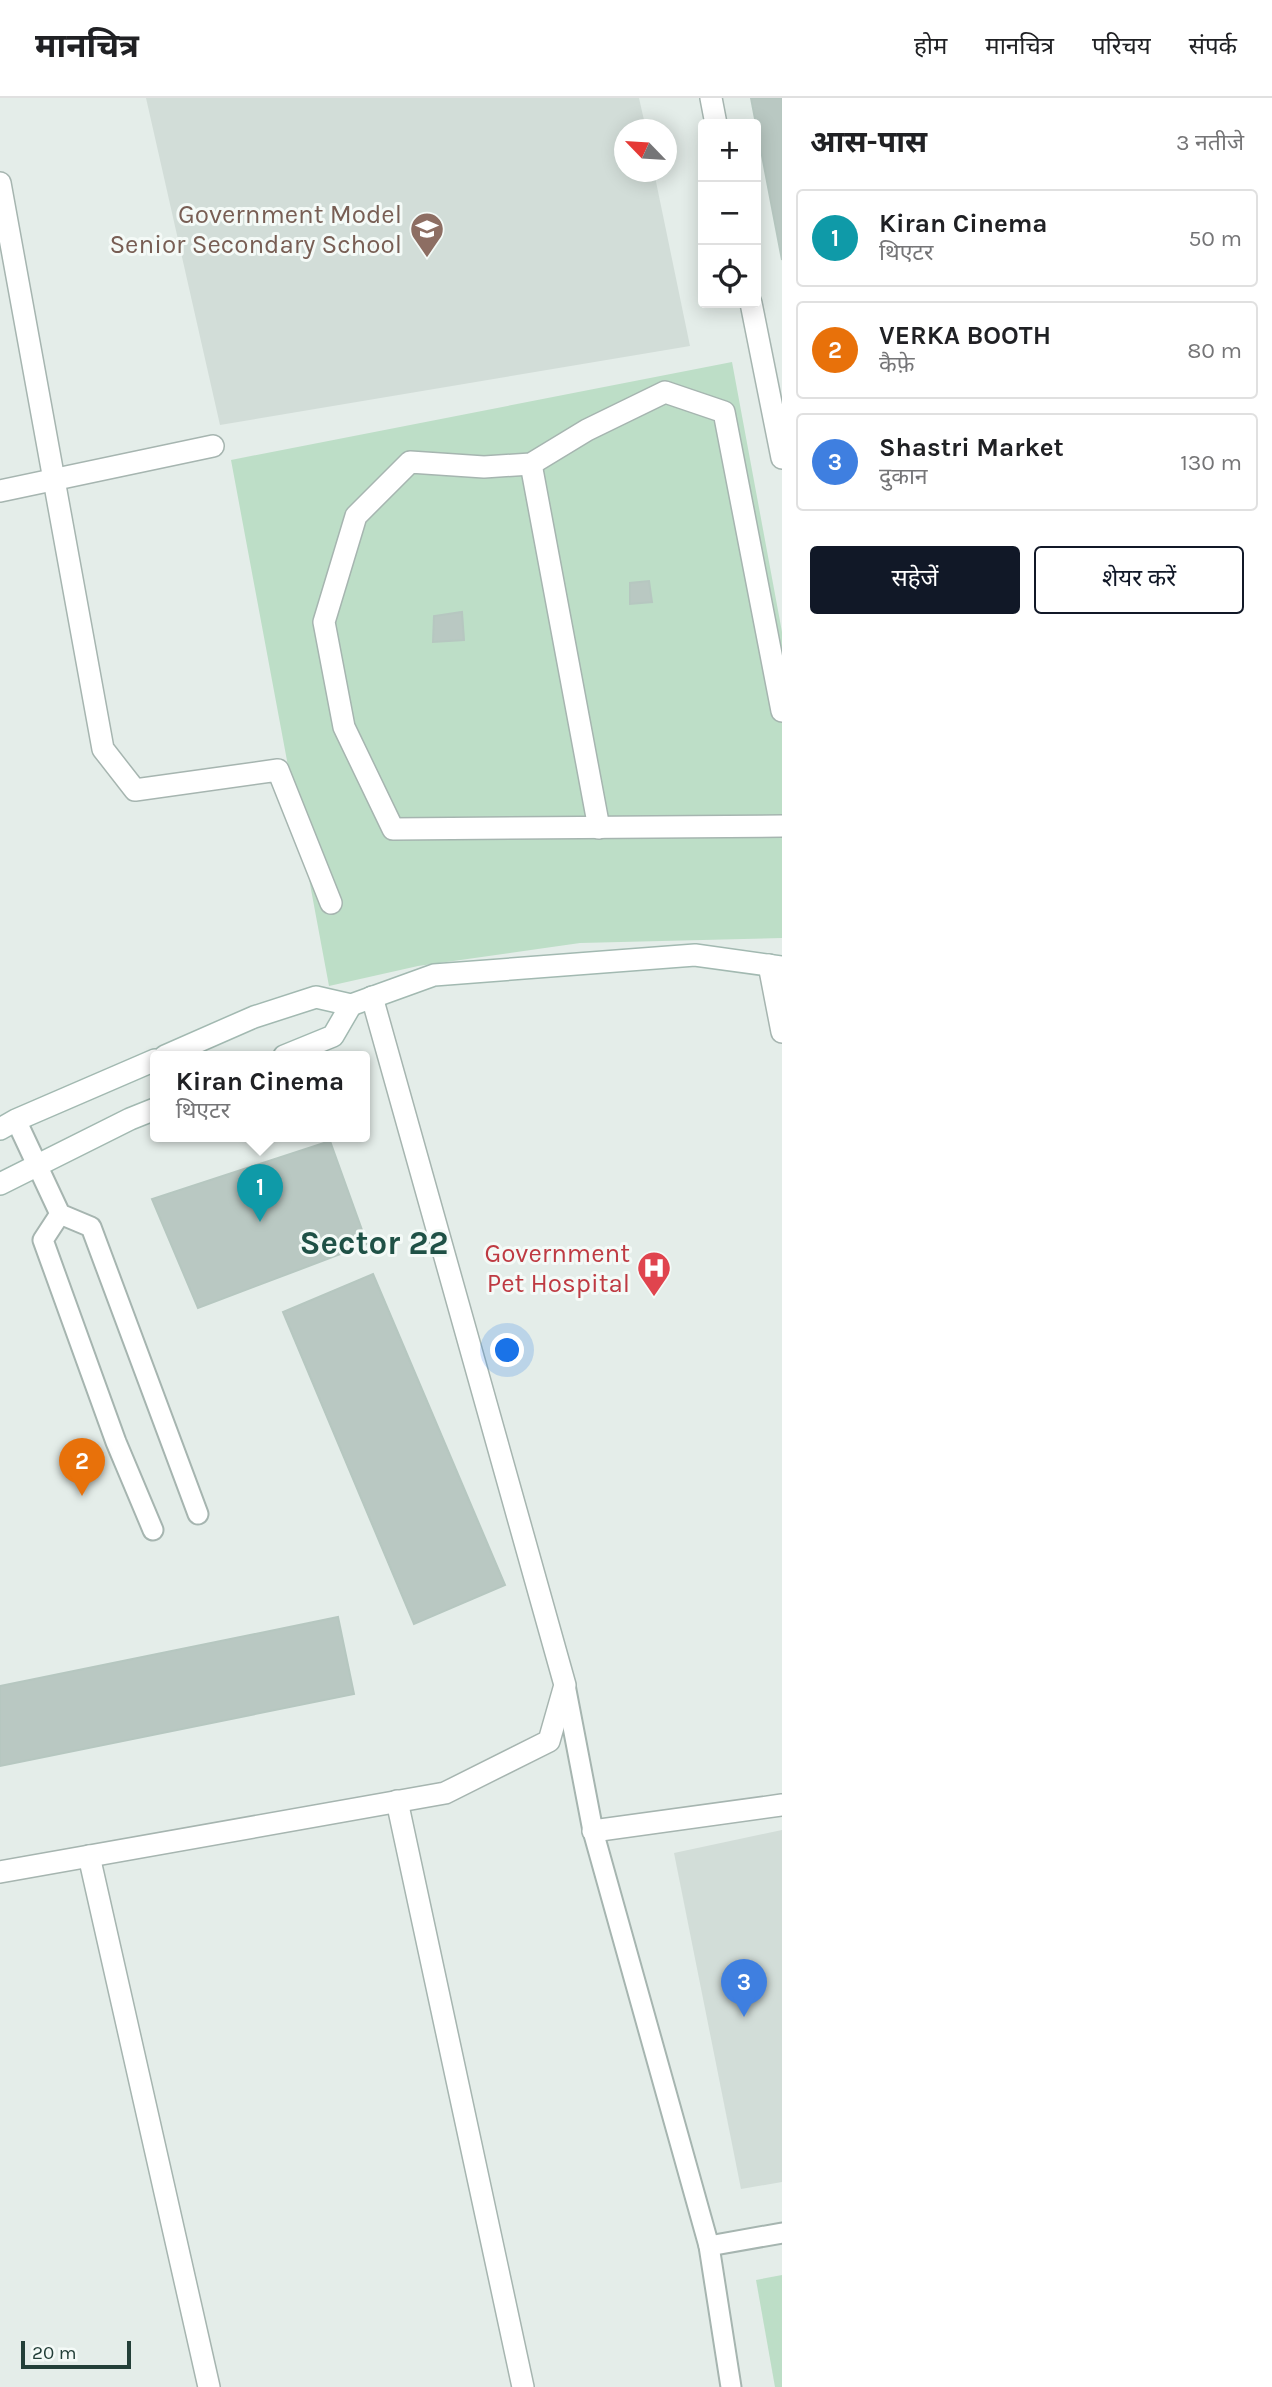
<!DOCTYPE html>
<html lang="hi">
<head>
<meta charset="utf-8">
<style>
  :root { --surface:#fff; --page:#f6f6f6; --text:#202124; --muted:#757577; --line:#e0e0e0; --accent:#111827 }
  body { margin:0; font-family:Karla,"Noto Sans Devanagari",sans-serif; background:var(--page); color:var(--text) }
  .controls { position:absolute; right:21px; top:21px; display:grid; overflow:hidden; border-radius:7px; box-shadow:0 4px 18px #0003 }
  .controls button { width:63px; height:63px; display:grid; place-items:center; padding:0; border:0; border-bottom:2px solid var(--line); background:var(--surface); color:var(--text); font:35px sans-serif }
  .compass { position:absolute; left:614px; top:21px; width:63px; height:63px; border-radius:50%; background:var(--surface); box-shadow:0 4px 18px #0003; rotate:295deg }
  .scale { position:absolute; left:21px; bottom:18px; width:110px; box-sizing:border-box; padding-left:7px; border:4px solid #233f38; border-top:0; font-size:19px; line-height:24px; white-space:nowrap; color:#233f38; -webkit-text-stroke:5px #f4faf7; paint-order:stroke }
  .you { position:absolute; left:508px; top:1253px; width:24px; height:24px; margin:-18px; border:5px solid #fff; border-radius:50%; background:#1a73e8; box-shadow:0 0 0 10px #1a73e833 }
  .badge { display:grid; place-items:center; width:46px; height:46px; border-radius:50%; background:var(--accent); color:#fff; font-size:23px; font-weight:700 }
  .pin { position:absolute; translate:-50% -58px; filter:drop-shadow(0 2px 4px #0008) }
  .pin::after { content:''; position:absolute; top:37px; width:24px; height:21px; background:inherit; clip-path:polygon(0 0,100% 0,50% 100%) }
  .popup { position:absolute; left:150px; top:953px; width:220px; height:91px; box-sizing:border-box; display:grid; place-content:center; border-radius:7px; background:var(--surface); filter:drop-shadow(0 2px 5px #0005); font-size:23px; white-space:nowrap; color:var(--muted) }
  .popup b { font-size:26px; color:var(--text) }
  .popup::after { content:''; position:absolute; left:50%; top:100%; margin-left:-14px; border:14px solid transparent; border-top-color:var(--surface) }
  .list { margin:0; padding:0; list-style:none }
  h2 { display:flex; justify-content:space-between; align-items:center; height:91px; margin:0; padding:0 28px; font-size:30px }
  h2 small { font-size:23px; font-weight:400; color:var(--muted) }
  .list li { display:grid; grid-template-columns:46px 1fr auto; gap:21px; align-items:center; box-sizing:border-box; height:98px; margin:0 14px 14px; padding:0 14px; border:2px solid var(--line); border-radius:7px }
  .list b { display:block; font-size:26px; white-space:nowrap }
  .list p { margin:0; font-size:23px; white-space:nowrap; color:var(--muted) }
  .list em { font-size:23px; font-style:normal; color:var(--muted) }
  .actions { display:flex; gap:14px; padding:21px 28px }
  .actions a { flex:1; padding:16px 0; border:2px solid var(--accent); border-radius:7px; text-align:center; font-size:24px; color:var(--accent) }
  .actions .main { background:var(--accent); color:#fff }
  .icon { flex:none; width:38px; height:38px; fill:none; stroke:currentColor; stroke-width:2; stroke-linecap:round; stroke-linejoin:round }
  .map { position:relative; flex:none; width:782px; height:2289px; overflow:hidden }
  header { display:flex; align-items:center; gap:42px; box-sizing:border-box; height:98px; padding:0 35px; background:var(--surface); border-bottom:2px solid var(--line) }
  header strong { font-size:33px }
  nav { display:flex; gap:38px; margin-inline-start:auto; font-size:24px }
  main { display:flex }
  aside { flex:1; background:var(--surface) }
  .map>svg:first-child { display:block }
</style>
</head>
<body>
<header>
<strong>मानचित्र</strong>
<nav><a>होम</a><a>मानचित्र</a><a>परिचय</a><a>संपर्क</a></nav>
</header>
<main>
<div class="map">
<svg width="782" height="2289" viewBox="0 0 782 2289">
  <rect width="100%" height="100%" fill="#e4ede9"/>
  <!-- built -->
  <g fill="#d2ddd8">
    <path d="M146 0H639L646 31 624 32V74H654L690 248 220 327Z"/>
    <path d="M782 1732V2084L741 2091 674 1755Z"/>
  </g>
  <!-- green -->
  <g fill="#bddec7">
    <path d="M732 264 782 534V840L580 845 418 868 329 888 231 362Z"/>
    <path d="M782 2177V2289H775L756 2182Z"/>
  </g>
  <!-- building -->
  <g fill="#b9c8c2" stroke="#b6c7c0" stroke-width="2">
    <path d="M751 0H782V162Z"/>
    <path d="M649 483 652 504 630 506V485Z"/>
    <path d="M462 514 464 542 433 544 434 518Z"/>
    <path d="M330 1043 367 1146 198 1210 152 1101Z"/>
    <path d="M373 1176 505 1487 414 1526 283 1214Z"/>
    <path d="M338 1519 354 1596 0 1668V1588Z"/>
  </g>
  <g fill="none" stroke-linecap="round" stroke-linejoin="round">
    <!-- lane casing -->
    <g stroke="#a6b5b0" stroke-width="23">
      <g id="lane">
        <path d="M16 1022 60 1116 91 1129 198 1416"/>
        <path d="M60 1116 43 1142 116 1344 153 1432"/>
        <path d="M565 1587 593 1733 709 2148 731 2289"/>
        <path d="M709 2148 782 2135"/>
      </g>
    </g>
    <!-- street casing -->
    <g stroke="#a6b5b0" stroke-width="24">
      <g id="street">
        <path d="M711 0 716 26"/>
        <path d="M0 85 103 651 135 692 278 672 331 805"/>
        <path d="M751 205 782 360"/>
        <path d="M531 366 599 730"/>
        <path d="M0 393 213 348"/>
        <path d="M782 613 724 314 665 294 587 332 531 366 484 369 410 364 356 418 324 524 344 629 393 731 782 728"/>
        <path d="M769 867 782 934"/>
        <path d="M397 1703 523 2289"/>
        <path d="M593 1733 782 1707"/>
        <path d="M89 1758 209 2289"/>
        <path d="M0 1774 445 1695 549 1643 565 1587 372 899"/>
      </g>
    </g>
    <!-- secondary casing -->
    <g stroke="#a2b9b1" stroke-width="24">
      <g id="secondary">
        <path d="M165 958 254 919 316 899 351 907 434 877 695 857 782 869"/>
        <path d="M284 958 333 938 351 907"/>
        <path d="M0 1031 16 1022 155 962"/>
        <path d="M0 1086 130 1021 155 1011"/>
      </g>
    </g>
    <!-- lane -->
    <use href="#lane" stroke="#fff" stroke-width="19"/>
    <!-- street -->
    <use href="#street" stroke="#fff" stroke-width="21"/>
    <!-- secondary -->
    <use href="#secondary" stroke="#fff" stroke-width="21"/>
  </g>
  <!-- icons -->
  <defs>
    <g id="school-pin" transform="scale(1.75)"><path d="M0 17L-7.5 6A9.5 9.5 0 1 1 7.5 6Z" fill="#8d6e63" stroke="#f4faf7"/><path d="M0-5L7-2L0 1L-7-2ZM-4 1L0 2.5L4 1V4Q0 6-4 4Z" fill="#fff"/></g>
    <g id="hospital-pin" transform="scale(1.75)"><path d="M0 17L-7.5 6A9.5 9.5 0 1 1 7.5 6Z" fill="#e0444e" stroke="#f4faf7"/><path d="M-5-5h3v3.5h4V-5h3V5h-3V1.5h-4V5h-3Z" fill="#fff"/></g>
  </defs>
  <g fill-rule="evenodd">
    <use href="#school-pin" x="427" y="131"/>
    <use href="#hospital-pin" x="654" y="1170"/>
  </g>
  <g text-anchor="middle" stroke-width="6" stroke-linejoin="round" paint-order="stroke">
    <!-- education labels -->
    <g font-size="26" fill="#785e54" stroke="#f4faf7" text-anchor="end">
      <text x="402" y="125">Government Model<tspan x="402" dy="30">Senior Secondary School</tspan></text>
    </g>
    <!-- health labels -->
    <g font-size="26" fill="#be3a42" stroke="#f4faf7" text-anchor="end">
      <text x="630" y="1164">Government<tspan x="630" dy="30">Pet Hospital</tspan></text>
    </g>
    <!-- district labels -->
    <g font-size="33" font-weight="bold" fill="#1f5146" stroke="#f4faf7">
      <text x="374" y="1156">Sector 22</text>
    </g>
  </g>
</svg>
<div class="controls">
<button>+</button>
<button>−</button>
<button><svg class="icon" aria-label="locate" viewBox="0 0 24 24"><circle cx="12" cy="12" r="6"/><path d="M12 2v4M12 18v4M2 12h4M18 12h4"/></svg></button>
</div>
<svg class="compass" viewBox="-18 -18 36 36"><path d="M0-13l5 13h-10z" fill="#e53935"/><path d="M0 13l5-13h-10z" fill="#757577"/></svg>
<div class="scale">20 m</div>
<div class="you"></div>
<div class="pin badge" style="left:260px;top:1124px;background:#0f9aa8">1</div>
<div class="popup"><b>Kiran Cinema</b>थिएटर</div>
<div class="pin badge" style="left:82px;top:1398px;background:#e8710a">2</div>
<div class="pin badge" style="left:744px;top:1919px;background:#3f7fe0">3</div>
</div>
<aside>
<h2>आस-पास<small>3 नतीजे</small></h2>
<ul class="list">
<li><span class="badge" style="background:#0f9aa8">1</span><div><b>Kiran Cinema</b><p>थिएटर</p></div><em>50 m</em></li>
<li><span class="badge" style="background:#e8710a">2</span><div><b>VERKA BOOTH</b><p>कैफ़े</p></div><em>80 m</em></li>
<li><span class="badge" style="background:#3f7fe0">3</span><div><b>Shastri Market</b><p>दुकान</p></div><em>130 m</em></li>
</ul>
<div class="actions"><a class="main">सहेजें</a><a>शेयर करें</a></div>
</aside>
</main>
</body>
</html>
